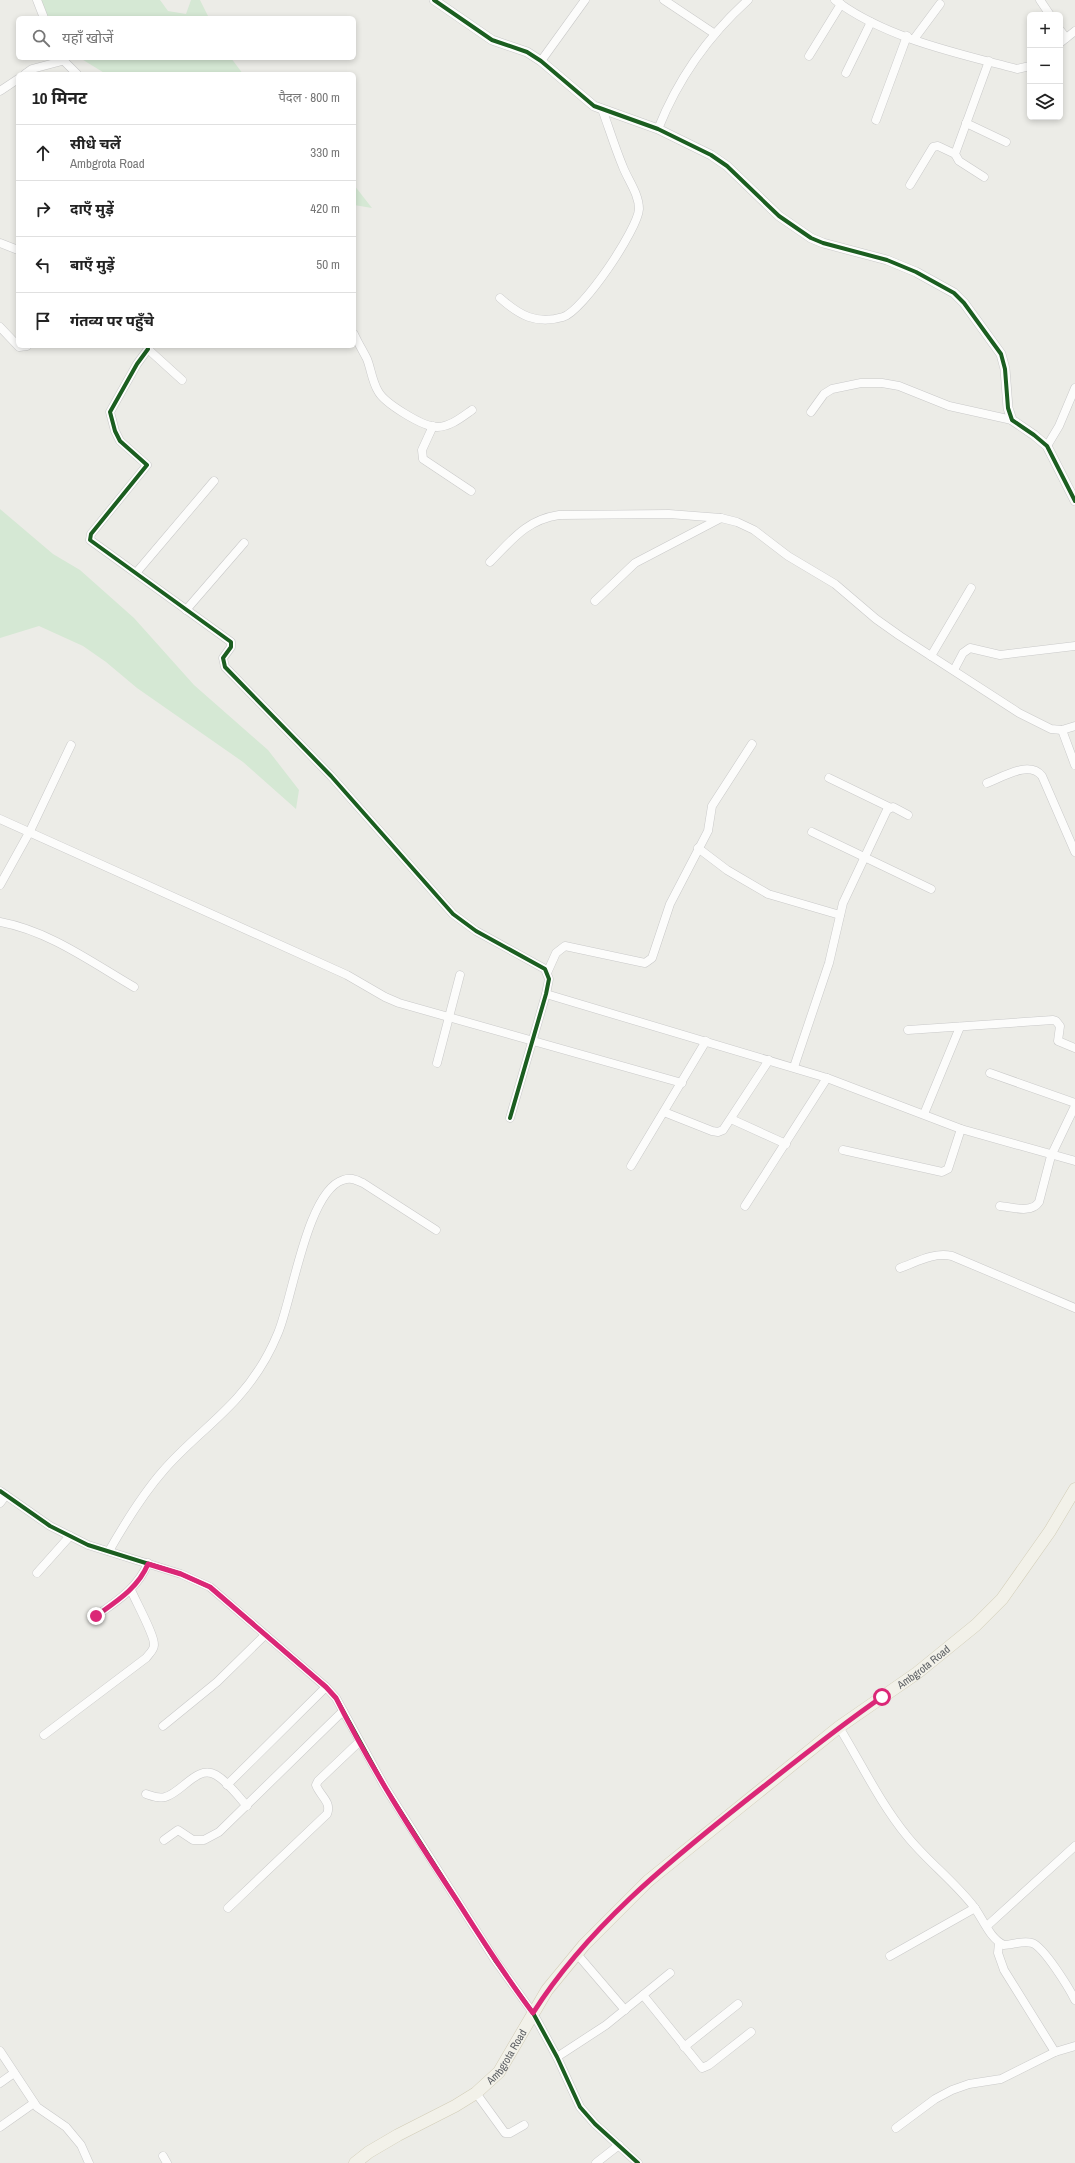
<!DOCTYPE html>
<html lang="hi">
<head>
<meta charset="utf-8">
<style>
  :root { --surface:#fff; --page:#f2f2f2; --text:#222; --muted:#767676; --line:#e0e0e0 }
  body { margin:0; font-family:"Archivo Narrow","Noto Sans Devanagari",sans-serif; background:var(--page); color:var(--text) }
  .controls { position:absolute; right:12px; top:12px; display:grid; overflow:hidden; border-radius:6px; box-shadow:0 2px 6px #0003 }
  .controls button { width:36px; height:36px; display:grid; place-items:center; padding:0; border:0; border-bottom:1px solid var(--line); background:var(--surface); color:var(--text); font:20px sans-serif }
  .stop { position:absolute; width:12px; height:12px; margin:-9px; border:3px solid #db2777; border-radius:50%; background:#fff }
  .stop.end { background:#db2777; border-color:#fff; box-shadow:0 1px 4px #0008 }
  .list { margin:0; padding:0; list-style:none }
  h2 { display:flex; justify-content:space-between; align-items:center; height:52px; margin:0; padding:0 16px; font-size:17px }
  h2 small { font-size:13px; font-weight:400; color:var(--muted) }
  .list li { display:grid; grid-template-columns:26px 1fr auto; gap:12px; align-items:center; box-sizing:border-box; height:56px; padding:0 16px; border-top:1px solid var(--line) }
  .list b { display:block; font-size:15px; white-space:nowrap }
  .list p { margin:0; font-size:13px; white-space:nowrap; color:var(--muted) }
  .list em { font-size:13px; font-style:normal; color:var(--muted) }
  .icon { flex:none; width:22px; height:22px; fill:none; stroke:currentColor; stroke-width:2; stroke-linecap:round; stroke-linejoin:round }
  .map { position:relative; flex:none; width:1075px; height:2163px; overflow:hidden }
  .search { position:absolute; background:var(--surface); box-shadow:0 2px 6px #0003; left:16px; top:16px; width:340px; height:44px; display:flex; align-items:center; gap:10px; box-sizing:border-box; padding:0 14px; border-radius:6px; color:var(--muted); font-size:15px }
  .panel { position:absolute; background:var(--surface); box-shadow:0 2px 6px #0003; left:16px; top:72px; width:340px; height:276px; border-radius:6px }
  .map>svg:first-child { display:block }
</style>
</head>
<body>
<div class="map">
<svg width="1075" height="2163" viewBox="0 0 1075 2163">
  <rect width="100%" height="100%" fill="#ecece7"/>
  <!-- green -->
  <g fill="#d5e8d4">
    <path d="M34 0H160L168 11 186 14 191 0H200L209 18H44Z"/>
    <path d="M80 58H231L243 74H106Z"/>
    <path d="M354 185 372 208 354 205Z"/>
    <path d="M0 509 53 554 80 570 134 618 194 685 268 750 299 790 296 809 243 762 137 688 106 662 83 646 39 626 0 638Z"/>
  </g>
  <g fill="none" stroke-linecap="round" stroke-linejoin="round">
    <!-- minor casing -->
    <g stroke="#c9c9c9" stroke-width="9">
      <g id="minor">
        <path d="M37 0 44 18"/>
        <path d="M664 0 715 34"/>
        <path d="M835 0C885 38 957 53 1017 69L1030 66"/>
        <path d="M1040 0 1050 15"/>
        <path d="M1060 30 1066 38"/>
        <path d="M914 39 940 4"/>
        <path d="M1060 43 1075 31"/>
        <path d="M809 56 841 4"/>
        <path d="M61 58 77 74"/>
        <path d="M541 61 585 0"/>
        <path d="M846 73 871 22"/>
        <path d="M25 74 32 69 62 61"/>
        <path d="M0 91 18 79"/>
        <path d="M876 120 907 36"/>
        <path d="M966 123 1006 142"/>
        <path d="M658 129C678 79 708 36 748 0"/>
        <path d="M984 177 959 161 955 154 989 61"/>
        <path d="M910 185 933 147 938 146 955 154"/>
        <path d="M0 243 18 250"/>
        <path d="M500 298C519 315 536 325 563 317 583 311 638 229 639 209 639 194 628 180 623 167 615 148 609 128 602 109"/>
        <path d="M0 327 19 347 27 346"/>
        <path d="M354 334C358 343 363 351 367 359 371 369 372 381 378 391 384 403 423 427 437 427 450 427 462 417 472 410"/>
        <path d="M148 346 150 351 182 380"/>
        <path d="M148 349 137 364 110 412 115 431 120 441 147 465 91 534 90 540 231 642V647L223 658 225 667 331 776 453 914 476 931 545 969 549 979 546 994 510 1118"/>
        <path d="M811 412 824 394 832 389 861 383H882L899 386 949 406 1012 420"/>
        <path d="M433 426 422 450 423 459 471 491"/>
        <path d="M1047 446 1059 426 1075 388"/>
        <path d="M490 562C512 540 526 520 559 515L669 514 721 518 737 522 754 530 788 556 835 584 876 619 900 636 1019 713 1051 729 1062 730 1075 726"/>
        <path d="M136 573 214 481"/>
        <path d="M595 601 635 563 721 518"/>
        <path d="M186 610 244 543"/>
        <path d="M931 656 971 588"/>
        <path d="M954 670 963 653 970 648 1000 655 1075 646"/>
        <path d="M1062 730 1075 765"/>
        <path d="M829 778 889 807"/>
        <path d="M987 783C1003 777 1029 760 1042 776L1075 852"/>
        <path d="M0 819 347 975 385 997 399 1003 682 1083"/>
        <path d="M812 832 931 889"/>
        <path d="M698 848 727 870 768 894 840 915"/>
        <path d="M0 885 30 831 71 745"/>
        <path d="M0 922C49 931 91 962 134 987"/>
        <path d="M547 973 556 953 565 946 640 962 645 963 652 958 670 904 708 831 712 806 752 744"/>
        <path d="M546 994 827 1078 961 1129 1075 1161"/>
        <path d="M908 1030 1053 1020 1056 1021 1060 1026 1058 1041 1075 1048"/>
        <path d="M437 1063 460 975"/>
        <path d="M794 1067 829 963 843 903 887 810 893 807 908 815"/>
        <path d="M990 1073 1075 1103"/>
        <path d="M664 1112 712 1131 718 1132 723 1130 769 1060"/>
        <path d="M924 1114 960 1027"/>
        <path d="M731 1119 786 1144"/>
        <path d="M843 1150 942 1172 948 1169 961 1129"/>
        <path d="M631 1166 706 1041"/>
        <path d="M745 1206 827 1078"/>
        <path d="M1000 1206C1012 1207 1031 1214 1039 1202L1051 1156 1075 1106"/>
        <path d="M900 1268C917 1262 933 1252 952 1256L1075 1308"/>
        <path d="M0 1491 50 1526 88 1545 181 1574 210 1587 326 1687 336 1698 385 1787 495 1960 533 2013 557 2057 580 2107 595 2124 638 2163"/>
        <path d="M0 1503 6 1495"/>
        <path d="M109 1551C125 1523 142 1495 163 1471 186 1444 215 1423 238 1397 255 1378 269 1355 278 1333 292 1301 307 1191 343 1180 351 1177 356 1180 363 1183L436 1230"/>
        <path d="M37 1573 70 1536"/>
        <path d="M96 1616C117 1601 138 1588 148 1563"/>
        <path d="M163 1726 217 1682 265 1635"/>
        <path d="M839 1727C861 1763 880 1803 907 1836 927 1861 954 1881 974 1907 983 1919 990 1939 1004 1945 1012 1945 1023 1940 1032 1943 1044 1947 1069 1988 1075 2000"/>
        <path d="M44 1735 146 1658C149 1654 154 1650 154 1645 155 1636 135 1600 131 1590"/>
        <path d="M227 1785 326 1687"/>
        <path d="M146 1794C152 1796 158 1799 165 1797 182 1793 197 1764 216 1775 228 1782 238 1796 247 1806"/>
        <path d="M164 1840 178 1830 193 1840H204L219 1832 343 1711"/>
        <path d="M228 1908 327 1814C332 1802 320 1796 316 1785L318 1781 359 1742"/>
        <path d="M987 1926 1075 1846"/>
        <path d="M999 1943 998 1953 1004 1970 1055 2052"/>
        <path d="M577 1954 625 2010"/>
        <path d="M890 1956 975 1908"/>
        <path d="M643 1995 702 2068 709 2065 751 2032"/>
        <path d="M684 2047 738 2004"/>
        <path d="M0 2051 37 2107 66 2127 81 2145 89 2163"/>
        <path d="M557 2057 606 2025 670 1973"/>
        <path d="M0 2083 14 2073"/>
        <path d="M476 2093 505 2133H510L524 2125"/>
        <path d="M0 2127 34 2103"/>
        <path d="M896 2128 935 2099 952 2090 969 2084 1001 2079 1055 2052 1075 2046"/>
        <path d="M163 2156 167 2163"/>
        <path d="M596 2163 619 2145"/>
      </g>
    </g>
    <!-- tertiary casing -->
    <g stroke="#c9c9c9" stroke-width="10">
      <path id="tertiary" d="M434 0 492 40 527 52 541 61 594 106 658 129 711 155 727 166 779 216 811 238 823 243 887 260 916 272 954 293 964 303 1001 354 1005 369 1008 408 1012 420 1034 435 1047 446 1075 501"/>
    </g>
    <!-- primary casing -->
    <g stroke="#d2cdb7" stroke-width="13">
      <g id="primary">
        <path id="s1" d="M355 2163 369 2152 398 2135 455 2106 476 2093 499 2072 547 1990 584 1945 648 1881 839 1727 917 1673 976 1625 1002 1599 1050 1531 1075 1489"/>
      </g>
    </g>
    <!-- minor -->
    <use href="#minor" stroke="#fcfcfb" stroke-width="8"/>
    <!-- tertiary -->
    <use href="#tertiary" stroke="#fcfcfb" stroke-width="9"/>
    <!-- primary -->
    <use href="#primary" stroke="#f2f1e9" stroke-width="12"/>
    <!-- cycleway casing -->
    <g stroke="#fff" stroke-width="6">
      <g id="cycleway">
        <path d="M434 0 492 40 527 52 541 61 594 106 658 129 711 155 727 166 779 216 811 238 823 243 887 260 916 272 954 293 964 303 1001 354 1005 369 1008 408 1012 420 1034 435 1047 446 1075 501"/>
        <path d="M148 349 137 364 110 412 115 431 120 441 147 465 91 534 90 540 231 642V647L223 658 225 667 331 776 453 914 476 931 545 969 549 979 546 994 510 1118"/>
        <path d="M0 1491 50 1526 88 1545 181 1574 210 1587 326 1687 336 1698 385 1787 495 1960 533 2013 557 2057 580 2107 595 2124 638 2163"/>
      </g>
    </g>
    <!-- cycleway -->
    <use href="#cycleway" stroke="#1b5e20" stroke-width="4"/>
  </g>
  <g fill="none" stroke-linecap="round" stroke-linejoin="round">
    <!-- route -->
    <path stroke="#db2777" stroke-width="5" d="M96 1616C117 1601 138 1588 148 1564L181 1574 210 1587 326 1687 336 1698C371 1768 413 1834 456 1899 481 1938 505 1976 533 2013 587 1928 667 1863 744 1802 790 1766 834 1730 882 1697"/>
  </g>
  <g text-anchor="middle" stroke-width="3.5" stroke-linejoin="round" paint-order="stroke">
    <!-- street labels -->
    <g font-size="11" fill="#5d6064" stroke="#fff">
      <text dy="4" stroke="none"><textPath href="#s1" startOffset="764">Ambgrota Road</textPath></text>
      <text dy="4" stroke="none"><textPath href="#s1" startOffset="188">Ambgrota Road</textPath></text>
    </g>
  </g>
</svg>
<div class="controls">
<button>+</button>
<button>−</button>
<button><svg class="icon" aria-label="layers" viewBox="0 0 24 24"><path d="M12 4l9 5-9 5-9-5zM3 14l9 5 9-5"/></svg></button>
</div>
<div class="stop" style="left:882px;top:1697px"></div>
<div class="stop end" style="left:96px;top:1616px"></div>
<div class="search"><svg class="icon" aria-label="search" viewBox="0 0 24 24"><circle cx="10" cy="10" r="6"/><path d="M15 15l6 6"/></svg>यहाँ खोजें</div>
<section class="panel">
<h2>10 मिनट<small>पैदल · 800 m</small></h2>
<ul class="list">
<li><svg class="icon" aria-label="ahead" viewBox="0 0 24 24"><path d="M12 20V5M6 11l6-6 6 6"/></svg><div><b>सीधे चलें</b><p>Ambgrota Road</p></div><em>330 m</em></li>
<li><svg class="icon" aria-label="right" viewBox="0 0 24 24"><path d="M7 20v-9h11M14 6l5 5-5 5"/></svg><div><b>दाएँ मुड़ें</b></div><em>420 m</em></li>
<li><svg class="icon" aria-label="left" viewBox="0 0 24 24"><path d="M17 20v-9H6M10 6l-5 5 5 5"/></svg><div><b>बाएँ मुड़ें</b></div><em>50 m</em></li>
<li><svg class="icon" aria-label="arrive" viewBox="0 0 24 24"><path d="M6 21V4h12l-3 4 3 4H6"/></svg><div><b>गंतव्य पर पहुँचे</b></div></li>
</ul>
</section>
</div>
</body>
</html>
